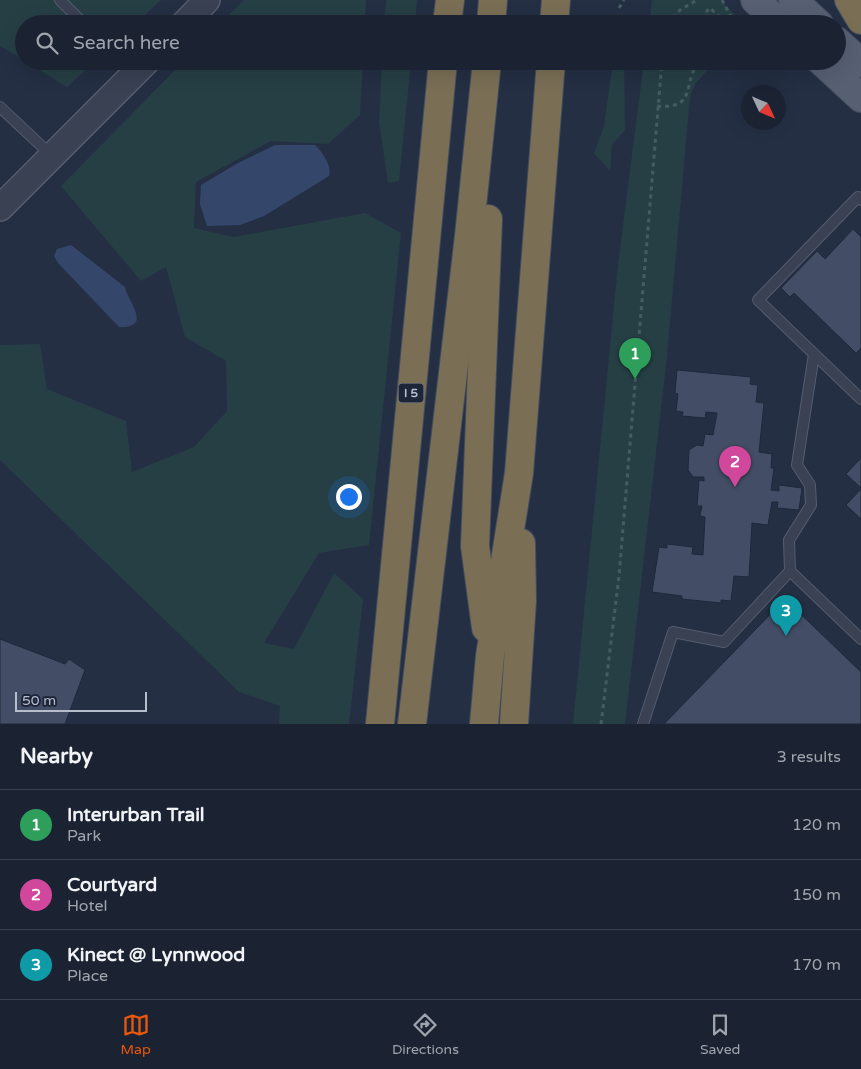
<!DOCTYPE html>
<html lang="en">
<head>
<meta charset="utf-8">
<style>
  :root { --surface:#1b2333; --page:#282f3f; --text:#f1f3f6; --muted:#a0a4ac; --line:#39404e; --accent:#ea580c }
  body { margin:0; font-family:"Varela Round",sans-serif; background:var(--page); color:var(--text) }
  .compass { position:absolute; left:741px; top:85px; width:45px; height:45px; border-radius:50%; background:var(--surface); box-shadow:0 5px 20px #0002; rotate:134deg }
  .scale { position:absolute; left:15px; bottom:12px; width:132px; box-sizing:border-box; padding-left:5px; border:2px solid #b6bdcd; border-top:0; font-size:14px; line-height:18px; white-space:nowrap; color:#b6bdcd; -webkit-text-stroke:4px #1d2639; paint-order:stroke }
  .you { position:absolute; left:348px; top:496px; width:18px; height:18px; margin:-12px; border:4px solid #fff; border-radius:50%; background:#1a73e8; box-shadow:0 0 0 8px #1a73e833 }
  .badge { display:grid; place-items:center; width:32px; height:32px; border-radius:50%; background:var(--accent); color:#fff; font-size:16px; font-weight:700 }
  .pin { position:absolute; translate:-50% -41px; filter:drop-shadow(0 1px 2px #0008) }
  .pin::after { content:''; position:absolute; top:26px; width:18px; height:15px; background:inherit; clip-path:polygon(0 0,100% 0,50% 100%) }
  .list { margin:0; padding:0; list-style:none }
  h2 { display:flex; justify-content:space-between; align-items:center; height:65px; margin:0; padding:0 20px; font-size:21px }
  h2 small { font-size:16px; font-weight:400; color:var(--muted) }
  .list li { display:grid; grid-template-columns:32px 1fr auto; gap:15px; align-items:center; box-sizing:border-box; height:70px; padding:0 20px; border-top:1px solid var(--line) }
  .list b { display:block; font-size:19px; white-space:nowrap }
  .list p { margin:0; font-size:16px; white-space:nowrap; color:var(--muted) }
  .list em { font-size:16px; font-style:normal; color:var(--muted) }
  .icon { flex:none; width:28px; height:28px; fill:none; stroke:currentColor; stroke-width:2; stroke-linecap:round; stroke-linejoin:round }
  .map { position:relative; flex:none; width:861px; height:724px; overflow:hidden }
  .search { position:absolute; background:var(--surface); box-shadow:0 5px 20px #0002; left:15px; right:15px; top:15px; height:55px; display:flex; align-items:center; gap:12px; box-sizing:border-box; padding:0 18px; border-radius:28px; color:var(--muted); font-size:19px }
  .sheet { height:275px; background:var(--surface) }
  nav { display:flex; justify-content:space-around; align-items:center; box-sizing:border-box; height:70px; border-top:1px solid var(--line); background:var(--surface); font-size:14px; color:var(--muted) }
  nav a { display:grid; justify-items:center; gap:2px }
  nav .on { color:var(--accent) }
  .map>svg:first-child { display:block }
</style>
</head>
<body>
<div class="map">
<svg width="861" height="724" viewBox="0 0 861 724">
  <rect width="100%" height="100%" fill="#242f44"/>
  <!-- green -->
  <g fill="#263f45">
    <path d="M0 0H161L135 24H24V60L0 46Z"/>
    <path d="M244 0H366L365 24H220Z"/>
    <path d="M386 0H417L415 24H384Z"/>
    <path d="M652 0H721L744 24H649Z"/>
    <path d="M25 61H95L67 87Z"/>
    <path d="M184 61H363L360 115 328 144 271 141 196 182 194 228 234 237 365 213 401 233 369 545 319 553 264 643 294 649 334 573 363 599 349 724H279L280 706 239 692 0 460V345L40 344 47 389 126 421 132 472 194 447 227 411 226 361 185 337 166 267 141 281 61 186Z"/>
    <path d="M382 61H411L399 181 388 183 379 122Z"/>
    <path d="M613 61H624L625 130 612 145 610 171 594 153 604 126Z"/>
    <path d="M644 61H716L695 84 690 97 667 356 625 724H573L618 265Z"/>
  </g>
  <!-- water -->
  <g fill="#35466b">
    <path d="M275 145H315C322 152 332 165 329 176L264 216 240 225 207 226 200 204 201 185 238 163Z"/>
    <path d="M71 245 125 287C127 301 154 328 119 327L58 263 54 256 57 249Z"/>
  </g>
  <!-- building -->
  <g fill="#434e66" stroke="#1f283b">
    <path d="M853 229 861 237V348L856 353 794 293 790 297 781 288 817 251 825 259Z"/>
    <path d="M677 370 751 377 750 384 758 385 756 402 764 403 759 452 772 454 771 468H774L771 490 779 491V485L802 488 799 510 777 508 778 502H772L768 525 752 523 749 577 734 576 731 601 721 600V603L682 599V596L652 592 659 547 667 548V544L693 547 692 554 703 555 705 517 700 516 702 506H697L699 480 704 481V477H693L688 470 689 450 697 445 703 446 705 434 713 435 717 413 706 412 705 418 682 416 683 412 676 411 678 394 675 393Z"/>
    <path d="M861 458V488L846 474Z"/>
    <path d="M861 489V519L846 505Z"/>
    <path d="M785 599 861 672V724H664Z"/>
    <path d="M0 639 65 664 69 659 85 670 65 724H0Z"/>
  </g>
  <g fill="none" stroke-linecap="round" stroke-linejoin="round">
    <!-- service casing -->
    <g stroke="#545c6e" stroke-width="12">
      <g id="service">
        <path d="M60 0 84 24"/>
        <path d="M123 61 135 73"/>
        <path d="M0 107 51 155"/>
        <path d="M861 200 858 197 758 300 861 399"/>
        <path d="M814 354 797 465 810 485 811 505 789 540 790 571 861 639"/>
        <path d="M643 724 673 632 724 642 790 571"/>
      </g>
    </g>
    <!-- tertiary casing -->
    <g stroke="#545c6e" stroke-width="28">
      <g id="tertiary">
        <path d="M184 24 207 0"/>
        <path d="M0 208 147 61"/>
      </g>
    </g>
    <!-- primary casing -->
    <g stroke="#424a5d" stroke-width="30">
      <g id="primary">
        <path d="M755 0 781 24"/>
        <path d="M793 0 819 24"/>
        <path d="M837 41 861 63"/>
        <path d="M821 61 861 98"/>
      </g>
    </g>
    <!-- motorway casing -->
    <g stroke="#434c5e" stroke-width="30">
      <g id="motorway">
        <path d="M849 0 861 20"/>
        <path d="M447 24 450 0"/>
        <path d="M491 24 493 0"/>
        <path d="M554 24 556 0"/>
        <path d="M486 628 475 546 488 219"/>
        <path d="M380 724 443 61"/>
        <path d="M412 724 469 236 487 61"/>
        <path d="M484 724 490 656 519 473 551 61"/>
        <path d="M514 724 522 600 521 543"/>
      </g>
    </g>
    <!-- path -->
    <g stroke="#455c61" stroke-width="3" stroke-dasharray="4 4" stroke-linecap="butt">
      <path d="M722 0 735 24"/>
      <path d="M619 8 624 0"/>
      <path d="M668 24 680 10 697 0"/>
      <path d="M694 24 698 20 702 24"/>
      <path d="M715 24 705 13 710 8 727 24"/>
      <path d="M657 106C699 110 681 81 700 61"/>
      <path d="M601 724 619 576 662 61"/>
    </g>
    <!-- service -->
    <use href="#service" stroke="#394153" stroke-width="10"/>
    <!-- tertiary -->
    <use href="#tertiary" stroke="#394153" stroke-width="25"/>
    <!-- primary -->
    <use href="#primary" stroke="#576073" stroke-width="28"/>
    <!-- motorway -->
    <use href="#motorway" stroke="#7a6f55" stroke-width="28"/>
  </g>
  <g text-anchor="middle" stroke-width="4" stroke-linejoin="round" paint-order="stroke">
    <!-- shield labels -->
    <rect fill="#1d2639" stroke="#8890a1" stroke-width="1" x="398.5" y="383.5" width="25" height="19" rx="4"/>
    <g font-size="12" font-weight="bold" fill="#b6bdcd">
      <text x="411" y="397">I 5</text>
    </g>
  </g>
</svg>
<svg class="compass" viewBox="-18 -18 36 36"><path d="M0-13l5 13h-10z" fill="#e53935"/><path d="M0 13l5-13h-10z" fill="#a0a4ac"/></svg>
<div class="scale">50 m</div>
<div class="you"></div>
<div class="pin badge" style="left:635px;top:379px;background:#2e9e5b">1</div>
<div class="pin badge" style="left:735px;top:487px;background:#d1479c">2</div>
<div class="pin badge" style="left:786px;top:636px;background:#0f9aa8">3</div>
<div class="search"><svg class="icon" aria-label="search" viewBox="0 0 24 24"><circle cx="10" cy="10" r="6"/><path d="M15 15l6 6"/></svg>Search here</div>
</div>
<section class="sheet">
<h2>Nearby<small>3 results</small></h2>
<ul class="list">
<li><span class="badge" style="background:#2e9e5b">1</span><div><b>Interurban Trail</b><p>Park</p></div><em>120 m</em></li>
<li><span class="badge" style="background:#d1479c">2</span><div><b>Courtyard</b><p>Hotel</p></div><em>150 m</em></li>
<li><span class="badge" style="background:#0f9aa8">3</span><div><b>Kinect @ Lynnwood</b><p>Place</p></div><em>170 m</em></li>
</ul>
</section>
<nav>
<a class="on"><svg class="icon" aria-label="map" viewBox="0 0 24 24"><path d="M3 6l6-2 6 2 6-2v14l-6 2-6-2-6 2zM9 4v14M15 6v14"/></svg>Map</a>
<a><svg class="icon" aria-label="directions" viewBox="0 0 24 24"><path d="M12 3l9 9-9 9-9-9zM9 14v-3h6M13 9l2 2-2 2"/></svg>Directions</a>
<a><svg class="icon" aria-label="saved" viewBox="0 0 24 24"><path d="M7 4h10v16l-5-4-5 4z"/></svg>Saved</a>
</nav>
</body>
</html>
